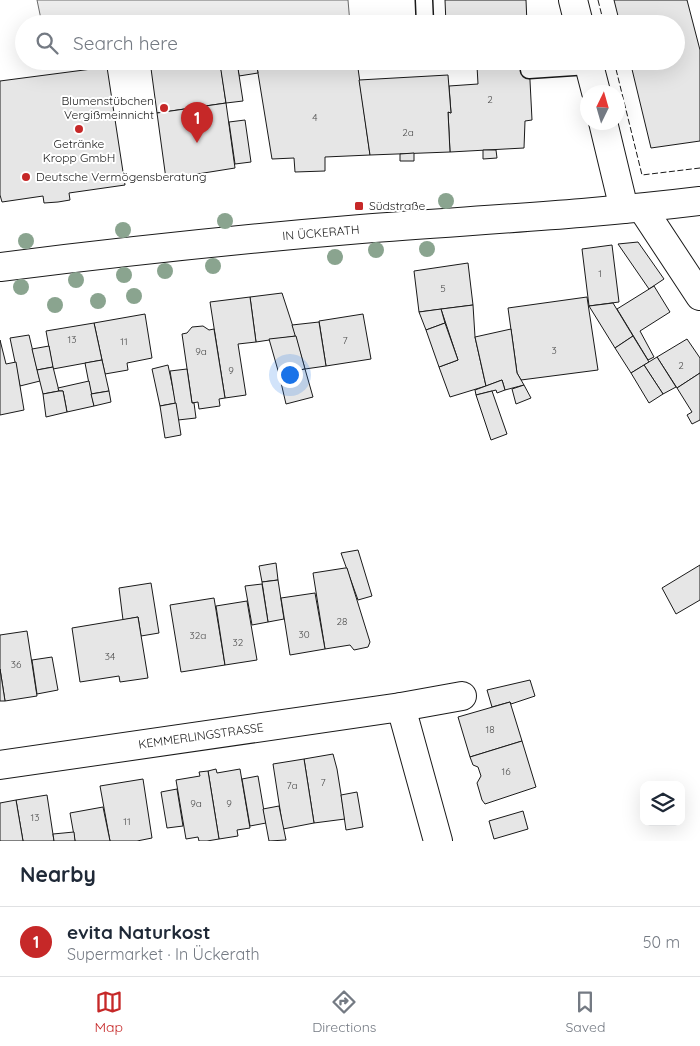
<!DOCTYPE html>
<html lang="en">
<head>
<meta charset="utf-8">
<style>
  :root { --surface:#fff; --page:#f6f6f7; --text:#1f2937; --muted:#747a83; --line:#e0e1e3; --accent:#c62828 }
  body { margin:0; font-family:Quicksand,sans-serif; background:var(--page); color:var(--text) }
  .controls { position:absolute; right:15px; bottom:15px; display:grid; overflow:hidden; border-radius:10px; box-shadow:0 5px 20px #0002 }
  .controls button { width:45px; height:45px; display:grid; place-items:center; padding:0; border:0; border-bottom:1px solid var(--line); background:var(--surface); color:var(--text); font:25px sans-serif }
  .compass { position:absolute; left:580px; top:85px; width:45px; height:45px; border-radius:50%; background:var(--surface); box-shadow:0 5px 20px #0002; rotate:5deg }
  .you { position:absolute; left:289px; top:374px; width:18px; height:18px; margin:-12px; border:4px solid #fff; border-radius:50%; background:#1a73e8; box-shadow:0 0 0 8px #1a73e833 }
  .badge { display:grid; place-items:center; width:32px; height:32px; border-radius:50%; background:var(--accent); color:#fff; font-size:16px; font-weight:700 }
  .pin { position:absolute; translate:-50% -41px; filter:drop-shadow(0 1px 2px #0008) }
  .pin::after { content:''; position:absolute; top:26px; width:18px; height:15px; background:inherit; clip-path:polygon(0 0,100% 0,50% 100%) }
  .list { margin:0; padding:0; list-style:none }
  h2 { display:flex; justify-content:space-between; align-items:center; height:65px; margin:0; padding:0 20px; font-size:21px }
  h2 small { font-size:16px; font-weight:400; color:var(--muted) }
  .list li { display:grid; grid-template-columns:32px 1fr auto; gap:15px; align-items:center; box-sizing:border-box; height:70px; padding:0 20px; border-top:1px solid var(--line) }
  .list b { display:block; font-size:19px; white-space:nowrap }
  .list p { margin:0; font-size:16px; white-space:nowrap; color:var(--muted) }
  .list em { font-size:16px; font-style:normal; color:var(--muted) }
  .icon { flex:none; width:28px; height:28px; fill:none; stroke:currentColor; stroke-width:2; stroke-linecap:round; stroke-linejoin:round }
  .map { position:relative; flex:none; width:700px; height:841px; overflow:hidden }
  .search { position:absolute; background:var(--surface); box-shadow:0 5px 20px #0002; left:15px; right:15px; top:15px; height:55px; display:flex; align-items:center; gap:12px; box-sizing:border-box; padding:0 18px; border-radius:28px; color:var(--muted); font-size:19px }
  .sheet { height:135px; background:var(--surface) }
  nav { display:flex; justify-content:space-around; align-items:center; box-sizing:border-box; height:70px; border-top:1px solid var(--line); background:var(--surface); font-size:14px; color:var(--muted) }
  nav a { display:grid; justify-items:center; gap:2px }
  nav .on { color:var(--accent) }
  .map>svg:first-child { display:block }
</style>
</head>
<body>
<div class="map">
<svg width="700" height="841" viewBox="0 0 700 841">
  <rect width="100%" height="100%" fill="#fff"/>
  <!-- built -->
  <path fill="#ededed" stroke="#6a6a6a" d="M37 0H348L350 24H42Z"/>
  <!-- building -->
  <g fill="#e6e6e6" stroke="#1a1a1a">
    <path d="M445 0H526L527 24H446Z"/>
    <path d="M614 0H687L700 50V141L651 148 630 61H676V24H620Z"/>
    <path d="M150 61H220L226 103 157 113Z"/>
    <path d="M256 61H357L370 155 325 157V171L295 172 294 158 272 159Z"/>
    <path d="M256 61 258 73 239 76 237 61Z"/>
    <path d="M447 61H506V65L447 67Z"/>
    <path d="M506 61H529L532 120 525 121 524 148 450 152 448 112 451 113 449 86 478 84 477 66 506 65Z"/>
    <path d="M237 62 243 101 226 103 220 64Z"/>
    <path d="M107 67 125 185 69 193 70 200 58 202 44 203 43 196 2 202 0 195V81Z"/>
    <path d="M448 75 451 113 448 112 450 152 370 155 359 80Z"/>
    <path d="M226 103 235 168 166 179 157 113Z"/>
    <path d="M245 120 251 162 235 164 229 122Z"/>
    <path d="M483 150H496L497 158 483 159Z"/>
    <path d="M414 153V161H400V154Z"/>
    <path d="M638 242 664 279 649 289 618 244Z"/>
    <path d="M612 245 619 302 589 306 582 249Z"/>
    <path d="M468 263 473 305 419 312 414 271Z"/>
    <path d="M654 286 670 312 640 331 654 357 648 360 617 309Z"/>
    <path d="M282 293 296 336 256 342 250 297Z"/>
    <path d="M250 297 256 342 238 344 246 395 225 398 210 302Z"/>
    <path d="M587 297 598 370 521 380 517 373 508 308Z"/>
    <path d="M613 303 633 336 615 348 589 306Z"/>
    <path d="M473 305 475 337 486 386 450 397 439 367 458 360 441 309Z"/>
    <path d="M441 309 445 323 426 330 419 312Z"/>
    <path d="M145 314 152 358 127 363 128 370 105 374 94 323Z"/>
    <path d="M363 314 371 359 326 366 319 321Z"/>
    <path d="M319 322 326 366 305 369 292 325Z"/>
    <path d="M94 323 102 360 53 369 46 331Z"/>
    <path d="M445 323 458 360 439 367 426 330Z"/>
    <path d="M203 326 209 330 214 329 225 398 219 399 220 406 199 409 198 402 192 403 182 334 187 333 192 327Z"/>
    <path d="M511 329 517 373 524 385 505 390 502 380 486 386 475 337Z"/>
    <path d="M29 335 40 381 20 386 10 338Z"/>
    <path d="M296 336 305 369 279 374 269 339Z"/>
    <path d="M633 336 649 362 631 373 615 348Z"/>
    <path d="M687 339 700 358V373L677 388 657 357Z"/>
    <path d="M0 340 6 364 16 362 24 410 0 415Z"/>
    <path d="M49 346 53 367 37 370 32 349Z"/>
    <path d="M657 357 676 387 663 394 644 365Z"/>
    <path d="M102 360 109 391 91 394 85 363Z"/>
    <path d="M168 365 176 403 160 406 152 369Z"/>
    <path d="M644 365 663 394 649 403 631 373Z"/>
    <path d="M53 367 59 391 43 394 37 370Z"/>
    <path d="M187 369 192 403H194L196 418 178 420 170 371Z"/>
    <path d="M305 369 313 397 286 404 279 374Z"/>
    <path d="M700 373V420L692 424 687 415 692 412 677 388Z"/>
    <path d="M502 380 505 390 497 393 496 390 476 395 475 390Z"/>
    <path d="M89 381 94 406 67 412 63 391H59L58 388Z"/>
    <path d="M524 385 531 398 516 404 512 389Z"/>
    <path d="M59 391H63L67 412 46 417 43 394Z"/>
    <path d="M109 391 111 402 94 406 91 394Z"/>
    <path d="M492 391 507 434 491 440 476 395Z"/>
    <path d="M176 403 181 435 165 438 160 406Z"/>
    <path d="M358 550 372 596 358 600 341 553Z"/>
    <path d="M276 563 278 580 262 582 259 566Z"/>
    <path d="M700 565V600L676 614 662 588Z"/>
    <path d="M345 568H347L370 642 368 647 354 650 350 645 325 649 313 573Z"/>
    <path d="M278 580 284 619 268 622 262 582Z"/>
    <path d="M151 583 159 633 141 636 138 617 123 620 119 588Z"/>
    <path d="M262 584 268 622 252 625 245 586Z"/>
    <path d="M315 593 325 649 290 655 281 598Z"/>
    <path d="M214 598 225 665 181 672 170 605Z"/>
    <path d="M247 601 257 660 225 665 216 606Z"/>
    <path d="M138 617 148 678 120 682 119 676 80 682 72 628Z"/>
    <path d="M27 631 37 696 5 701 0 669V635Z"/>
    <path d="M52 657 58 690 37 694 32 660Z"/>
    <path d="M0 669 5 701H0Z"/>
    <path d="M530 680 535 696 511 704 510 702 492 707 487 690Z"/>
    <path d="M510 702 522 741 470 757 458 717Z"/>
    <path d="M522 741 536 787 485 804 482 800 477 783 481 776 478 767 473 765 470 757Z"/>
    <path d="M333 754 337 769 345 819 314 823 304 759Z"/>
    <path d="M304 759 314 823 283 829 273 764Z"/>
    <path d="M216 769 217 773 240 769 250 828 237 830 238 836 219 839 208 771Z"/>
    <path d="M208 771 219 839 207 841H199L198 837 186 839 176 780 200 776 199 772Z"/>
    <path d="M258 776 266 823 250 826 242 779Z"/>
    <path d="M143 779 152 838 137 841H110L100 786Z"/>
    <path d="M177 789 183 826 167 828 161 792Z"/>
    <path d="M357 792 363 827 346 830 341 795Z"/>
    <path d="M47 795 54 841H23L16 800Z"/>
    <path d="M16 800 23 841H0V803Z"/>
    <path d="M279 806 286 840 269 841 263 809Z"/>
    <path d="M103 807 110 841H75L70 813Z"/>
    <path d="M523 811 528 829 494 839 489 821Z"/>
    <path d="M74 832 75 841H54L53 834Z"/>
  </g>
  <g fill="none" stroke-linecap="round" stroke-linejoin="round">
    <!-- lane casing -->
    <g stroke="#1a1a1a" stroke-width="19">
      <g id="lane">
        <path d="M424 0 425 24"/>
        <path d="M529 70 589 66"/>
      </g>
    </g>
    <!-- street casing -->
    <g stroke="#1a1a1a" stroke-width="30">
      <g id="street">
        <path d="M573 0 579 24"/>
        <path d="M588 61 596 92"/>
        <path d="M603 122 624 209"/>
        <path d="M642 208 700 296"/>
        <path d="M401 707 462 696"/>
        <path d="M0 765 401 707 438 841"/>
      </g>
    </g>
    <!-- secondary casing -->
    <g stroke="#1a1a1a" stroke-width="30">
      <path id="secondary" d="M0 267C120 252 240 239 361 229 474 220 587 215 700 201"/>
    </g>
    <!-- lane -->
    <use href="#lane" stroke="#fff" stroke-width="16"/>
    <!-- street -->
    <use href="#street" stroke="#fff" stroke-width="28"/>
    <!-- secondary -->
    <use href="#secondary" stroke="#fff" stroke-width="28"/>
    <!-- fence -->
    <g stroke="#1a1a1a" stroke-width="1" stroke-dasharray="6 2.5" stroke-linecap="butt">
      <path d="M598 0 604 24"/>
      <path d="M614 61 642 175 700 168"/>
    </g>
  </g>
  <!-- trees -->
  <g fill="#8aa48f">
    <circle cx="446" cy="201" r="8"/>
    <circle cx="225" cy="221" r="8"/>
    <circle cx="123" cy="230" r="8"/>
    <circle cx="26" cy="241" r="8"/>
    <circle cx="427" cy="249" r="8"/>
    <circle cx="376" cy="250" r="8"/>
    <circle cx="335" cy="257" r="8"/>
    <circle cx="213" cy="266" r="8"/>
    <circle cx="165" cy="271" r="8"/>
    <circle cx="124" cy="275" r="8"/>
    <circle cx="76" cy="280" r="8"/>
    <circle cx="21" cy="287" r="8"/>
    <circle cx="134" cy="296" r="8"/>
    <circle cx="98" cy="301" r="8"/>
    <circle cx="55" cy="305" r="8"/>
  </g>
  <!-- markers -->
  <g fill="#c62828" stroke="#fff" stroke-width="2">
    <circle cx="164" cy="108" r="5"/>
    <circle cx="79" cy="129" r="5"/>
    <circle cx="26" cy="177" r="5"/>
    <rect x="354" y="201" width="10" height="10" rx="2.5"/>
  </g>
  <g text-anchor="middle" stroke-width="4" stroke-linejoin="round" paint-order="stroke">
    <!-- number labels -->
    <g font-size="10" fill="#4d4d4d">
      <text x="490" y="103">2</text>
      <text x="315" y="121">4</text>
      <text x="408" y="136">2a</text>
      <text x="600" y="277">1</text>
      <text x="443" y="292">5</text>
      <text x="72" y="343">13</text>
      <text x="345" y="344">7</text>
      <text x="124" y="345">11</text>
      <text x="554" y="354">3</text>
      <text x="201" y="355">9a</text>
      <text x="681" y="369">2</text>
      <text x="231" y="374">9</text>
      <text x="342" y="625">28</text>
      <text x="304" y="638">30</text>
      <text x="198" y="639">32a</text>
      <text x="238" y="646">32</text>
      <text x="110" y="660">34</text>
      <text x="16" y="668">36</text>
      <text x="490" y="733">18</text>
      <text x="506" y="775">16</text>
      <text x="323" y="786">7</text>
      <text x="292" y="789">7a</text>
      <text x="196" y="807">9a</text>
      <text x="229" y="807">9</text>
      <text x="35" y="821">13</text>
      <text x="127" y="825">11</text>
    </g>
    <!-- poi labels -->
    <g font-size="12" fill="#1a1a1a" stroke="#fff" text-anchor="start">
      <text x="154" y="105" text-anchor="end">Blumenstübchen<tspan x="154" dy="14">Vergißmeinnicht</tspan></text>
      <text x="79" y="148" text-anchor="middle">Getränke<tspan x="79" dy="14">Kropp GmbH</tspan></text>
      <text x="36" y="181">Deutsche Vermögensberatung</text>
      <text x="369" y="210">Südstraße</text>
    </g>
    <!-- street labels -->
    <g font-size="12" fill="#1a1a1a" stroke="#fff">
      <text transform="translate(321 233) rotate(-5)" y="4">IN ÜCKERATH</text>
      <text transform="translate(201 736) rotate(-8)" y="4">KEMMERLINGSTRASSE</text>
    </g>
  </g>
</svg>
<div class="controls">
<button><svg class="icon" aria-label="layers" viewBox="0 0 24 24"><path d="M12 4l9 5-9 5-9-5zM3 14l9 5 9-5"/></svg></button>
</div>
<svg class="compass" viewBox="-18 -18 36 36"><path d="M0-13l5 13h-10z" fill="#e53935"/><path d="M0 13l5-13h-10z" fill="#747a83"/></svg>
<div class="you"></div>
<div class="pin badge" style="left:197px;top:143px">1</div>
<div class="search"><svg class="icon" aria-label="search" viewBox="0 0 24 24"><circle cx="10" cy="10" r="6"/><path d="M15 15l6 6"/></svg>Search here</div>
</div>
<section class="sheet">
<h2>Nearby<small></small></h2>
<ul class="list">
<li><span class="badge">1</span><div><b>evita Naturkost</b><p>Supermarket · In Ückerath</p></div><em>50 m</em></li>
</ul>
</section>
<nav>
<a class="on"><svg class="icon" aria-label="map" viewBox="0 0 24 24"><path d="M3 6l6-2 6 2 6-2v14l-6 2-6-2-6 2zM9 4v14M15 6v14"/></svg>Map</a>
<a><svg class="icon" aria-label="directions" viewBox="0 0 24 24"><path d="M12 3l9 9-9 9-9-9zM9 14v-3h6M13 9l2 2-2 2"/></svg>Directions</a>
<a><svg class="icon" aria-label="saved" viewBox="0 0 24 24"><path d="M7 4h10v16l-5-4-5 4z"/></svg>Saved</a>
</nav>
</body>
</html>
